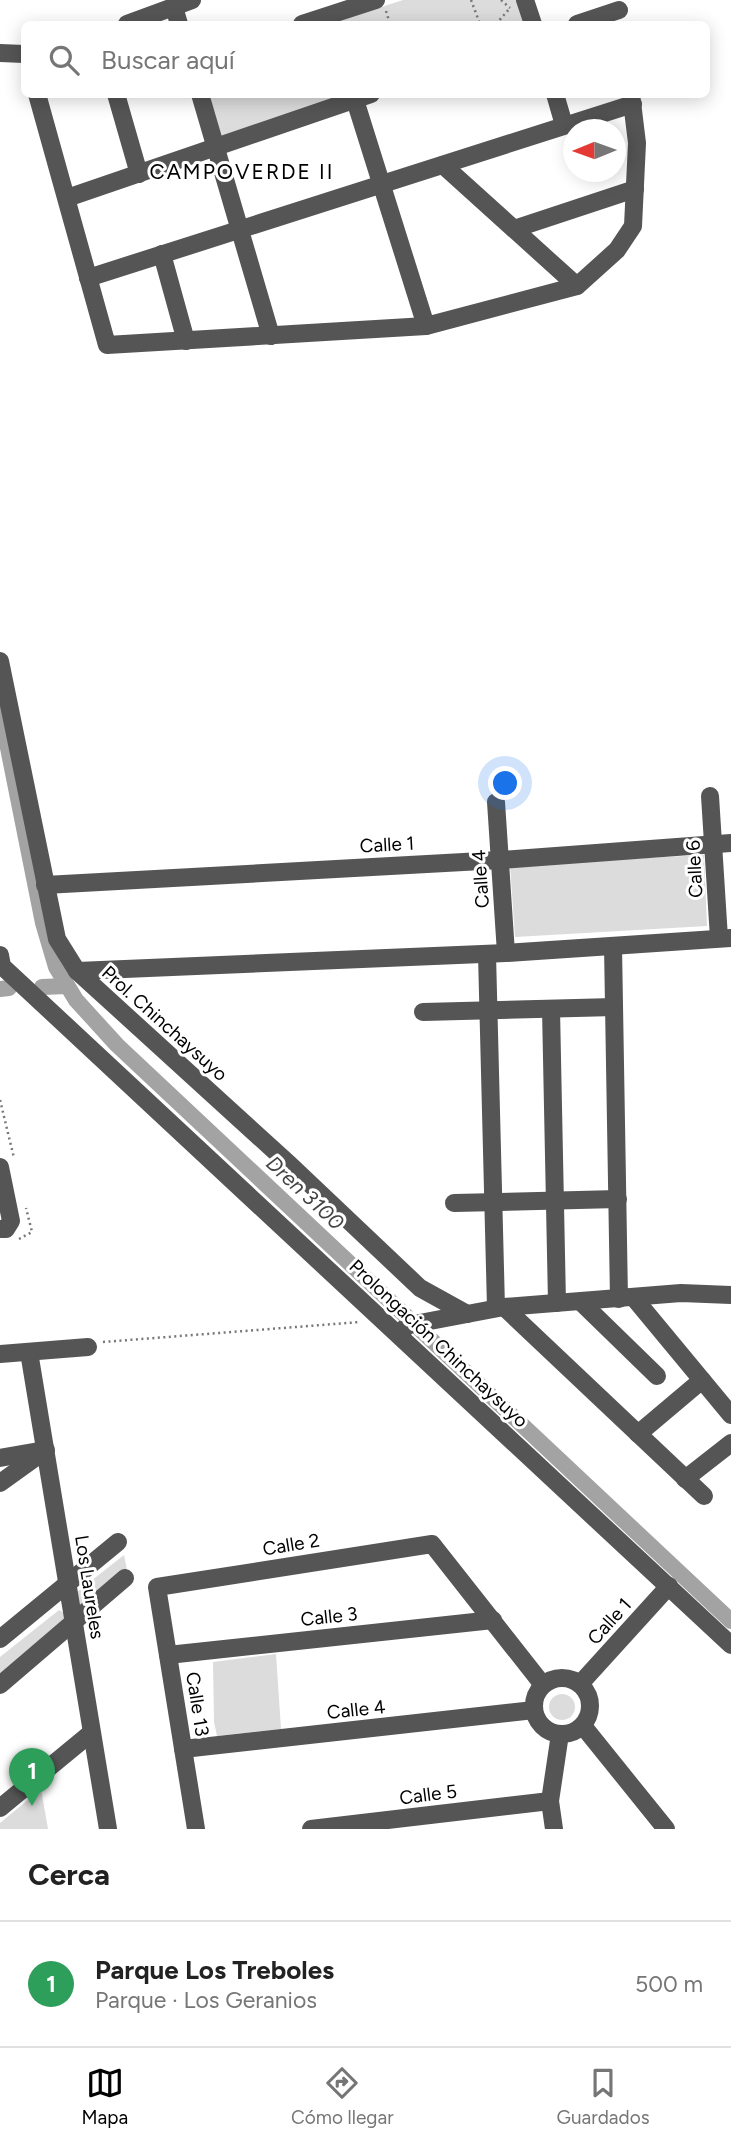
<!DOCTYPE html>
<html lang="es">
<head>
<meta charset="utf-8">
<style>
  :root { --surface:#fff; --page:#f6f6f6; --text:#222; --muted:#767676; --line:#e0e0e0; --accent:#000 }
  body { margin:0; font-family:Figtree,sans-serif; background:var(--page); color:var(--text) }
  .compass { position:absolute; left:563px; top:119px; width:63px; height:63px; border-radius:50%; background:var(--surface); box-shadow:0 4px 18px #0003; rotate:269deg }
  .you { position:absolute; left:506px; top:784px; width:24px; height:24px; margin:-18px; border:5px solid #fff; border-radius:50%; background:#1a73e8; box-shadow:0 0 0 10px #1a73e833 }
  .badge { display:grid; place-items:center; width:46px; height:46px; border-radius:50%; background:var(--accent); color:#fff; font-size:23px; font-weight:700 }
  .pin { position:absolute; translate:-50% -58px; filter:drop-shadow(0 2px 4px #0008) }
  .pin::after { content:''; position:absolute; top:37px; width:24px; height:21px; background:inherit; clip-path:polygon(0 0,100% 0,50% 100%) }
  .list { margin:0; padding:0; list-style:none }
  h2 { display:flex; justify-content:space-between; align-items:center; height:91px; margin:0; padding:0 28px; font-size:30px }
  h2 small { font-size:23px; font-weight:400; color:var(--muted) }
  .list li { display:grid; grid-template-columns:46px 1fr auto; gap:21px; align-items:center; box-sizing:border-box; height:126px; padding:0 28px; border-top:2px solid var(--line) }
  .list b { display:block; font-size:26px; white-space:nowrap }
  .list p { margin:0; font-size:23px; white-space:nowrap; color:var(--muted) }
  .list em { font-size:23px; font-style:normal; color:var(--muted) }
  .icon { flex:none; width:38px; height:38px; fill:none; stroke:currentColor; stroke-width:2; stroke-linecap:round; stroke-linejoin:round }
  .map { position:relative; flex:none; width:731px; height:1829px; overflow:hidden }
  .search { position:absolute; background:var(--surface); box-shadow:0 4px 18px #0003; left:21px; right:21px; top:21px; height:77px; display:flex; align-items:center; gap:18px; box-sizing:border-box; padding:0 24px; border-radius:10px; color:var(--muted); font-size:26px }
  .sheet { height:217px; background:var(--surface) }
  nav { display:flex; justify-content:space-around; align-items:center; box-sizing:border-box; height:98px; border-top:2px solid var(--line); background:var(--surface); font-size:19px; color:var(--muted) }
  nav a { display:grid; justify-items:center; gap:4px }
  nav .on { color:var(--accent) }
  .map>svg:first-child { display:block }
</style>
</head>
<body>
<div class="map">
<svg width="731" height="1829" viewBox="0 0 731 1829">
  <rect width="100%" height="100%" fill="#fff"/>
  <!-- green -->
  <g fill="#dcdcdc">
    <path d="M403 0H518L526 24H339L338 21Z"/>
    <path d="M205 94 354 95 219 141Z"/>
    <path d="M704 855 707 926 515 937 510 865Z"/>
    <path d="M124 1555 127 1570 86 1605H80L77 1599V1592Z"/>
    <path d="M59 1610 64 1613 65 1618 0 1676V1657Z"/>
    <path d="M276 1654 281 1729 217 1736 214 1722 213 1662Z"/>
    <circle cx="562" cy="1707" r="13"/>
    <path d="M41 1789 48 1829H0V1823Z"/>
  </g>
  <g fill="none" stroke-linecap="round" stroke-linejoin="round">
    <!-- canal -->
    <g stroke="#a3a3a3" stroke-width="16">
      <path d="M0 708 43 923 56 967 76 1000 117 1045 731 1621"/>
      <path d="M42 987 67 986"/>
      <path d="M0 989 9 988"/>
    </g>
    <!-- path -->
    <g stroke="#777" stroke-width="2.5" stroke-dasharray="2 3.5" stroke-linecap="butt">
      <path d="M471 0 480 24"/>
      <path d="M501 0 510 8"/>
      <path d="M386 11 390 24"/>
      <path d="M496 24 510 8"/>
      <path d="M0 1100 14 1158"/>
      <path d="M19 1239 32 1232 26 1208"/>
      <path d="M103 1342 360 1322"/>
    </g>
    <!-- minor -->
    <g stroke="#555" stroke-width="18">
      <path d="M525 0 533 24"/>
      <path d="M174 7 179 24"/>
      <path d="M127 24 192 0"/>
      <path d="M302 24 376 0"/>
      <path d="M577 24 619 10"/>
      <path d="M0 53 24 54"/>
      <path d="M37 94 107 345 426 326 577 286 617 250 633 226 637 143 631 94"/>
      <path d="M116 94 139 174"/>
      <path d="M200 94 271 336"/>
      <path d="M555 94 564 125"/>
      <path d="M355 100 426 326"/>
      <path d="M443 165 577 286"/>
      <path d="M67 198 371 94"/>
      <path d="M514 229 635 189"/>
      <path d="M162 254 186 341"/>
      <path d="M88 278 633 104"/>
      <path d="M0 661 57 939 77 971 289 1164 420 1288 467 1314"/>
      <path d="M710 796 719 938"/>
      <path d="M496 802 506 953"/>
      <path d="M45 885 500 860 731 843"/>
      <path d="M613 946 619 1299"/>
      <path d="M487 954 496 1308"/>
      <path d="M0 955 2 966 731 1645"/>
      <path d="M77 971 506 953 731 938"/>
      <path d="M551 1009 557 1303"/>
      <path d="M423 1012 614 1007"/>
      <path d="M0 1167 11 1221 6 1229H0"/>
      <path d="M454 1203 618 1199"/>
      <path d="M634 1298 731 1415"/>
      <path d="M581 1302 657 1376"/>
      <path d="M504 1307 704 1496"/>
      <path d="M398 1333 409 1325 504 1307 681 1293 731 1295"/>
      <path d="M29 1352 108 1829"/>
      <path d="M0 1354 88 1347"/>
      <path d="M638 1434 702 1380"/>
      <path d="M0 1458 39 1451"/>
      <path d="M685 1479 731 1443"/>
      <path d="M0 1483 46 1450"/>
      <path d="M0 1639 118 1542"/>
      <path d="M168 1655 493 1620"/>
      <circle cx="562" cy="1706" r="28"/>
      <path d="M580 1684 669 1586"/>
      <path d="M0 1685 125 1578"/>
      <path d="M583 1726 666 1829"/>
      <path d="M183 1749 534 1710"/>
      <path d="M0 1808 91 1733"/>
      <path d="M196 1829 157 1587 432 1544 543 1685"/>
      <path d="M311 1829 550 1801"/>
      <path d="M554 1829 550 1801 560 1734"/>
    </g>
  </g>
  <g text-anchor="middle" stroke-width="6" stroke-linejoin="round" paint-order="stroke">
    <!-- street labels -->
    <g font-size="19" fill="#000" stroke="#fff">
      <text transform="translate(387 844) rotate(-3)" y="7">Calle 1</text>
      <text transform="translate(694 869) rotate(-93)" y="7">Calle 6</text>
      <text transform="translate(480 879) rotate(-94)" y="7">Calle 4</text>
      <text transform="translate(165 1023) rotate(42)" y="7">Prol. Chinchaysuyo</text>
      <text transform="translate(439 1343) rotate(43)" y="7">Prolongación Chinchaysuyo</text>
      <text transform="translate(291 1544) rotate(-9)" y="7">Calle 2</text>
      <text transform="translate(90 1587) rotate(81)" y="7">Los Laureles</text>
      <text transform="translate(329 1616) rotate(-6)" y="7">Calle 3</text>
      <text transform="translate(609 1621) rotate(-48)" y="7">Calle 1</text>
      <text transform="translate(198 1704) rotate(81)" y="7">Calle 13</text>
      <text transform="translate(356 1709) rotate(-6)" y="7">Calle 4</text>
      <text transform="translate(428 1794) rotate(-7)" y="7">Calle 5</text>
    </g>
    <!-- neighbourhood labels -->
    <g font-size="21" letter-spacing="2" fill="#000" stroke="#fff">
      <text x="242" y="179">CAMPOVERDE II</text>
    </g>
    <!-- water labels -->
    <g font-size="21" font-style="italic" fill="#444" stroke="#fff">
      <text transform="translate(305 1193) rotate(43)" y="7">Dren 3100</text>
    </g>
  </g>
</svg>
<svg class="compass" viewBox="-18 -18 36 36"><path d="M0-13l5 13h-10z" fill="#e53935"/><path d="M0 13l5-13h-10z" fill="#767676"/></svg>
<div class="you"></div>
<div class="pin badge" style="left:32px;top:1806px;background:#2e9e5b">1</div>
<div class="search"><svg class="icon" aria-label="search" viewBox="0 0 24 24"><circle cx="10" cy="10" r="6"/><path d="M15 15l6 6"/></svg>Buscar aquí</div>
</div>
<section class="sheet">
<h2>Cerca<small></small></h2>
<ul class="list">
<li><span class="badge" style="background:#2e9e5b">1</span><div><b>Parque Los Treboles</b><p>Parque · Los Geranios</p></div><em>500 m</em></li>
</ul>
</section>
<nav>
<a class="on"><svg class="icon" aria-label="map" viewBox="0 0 24 24"><path d="M3 6l6-2 6 2 6-2v14l-6 2-6-2-6 2zM9 4v14M15 6v14"/></svg>Mapa</a>
<a><svg class="icon" aria-label="directions" viewBox="0 0 24 24"><path d="M12 3l9 9-9 9-9-9zM9 14v-3h6M13 9l2 2-2 2"/></svg>Cómo llegar</a>
<a><svg class="icon" aria-label="saved" viewBox="0 0 24 24"><path d="M7 4h10v16l-5-4-5 4z"/></svg>Guardados</a>
</nav>
</body>
</html>
